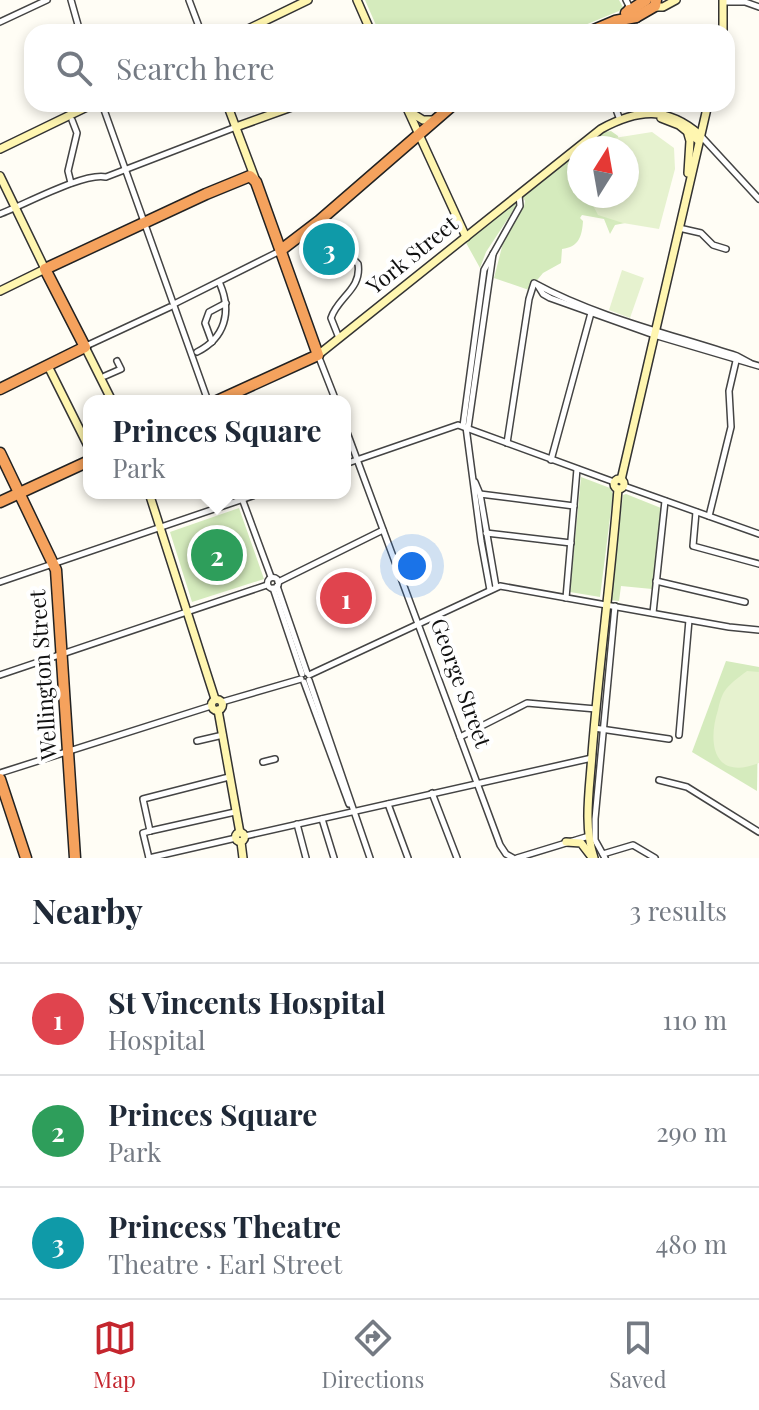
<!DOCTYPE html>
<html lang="en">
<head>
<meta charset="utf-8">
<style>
  :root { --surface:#fff; --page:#f6f6f7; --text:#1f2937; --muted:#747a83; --line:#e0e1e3; --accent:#c4262e }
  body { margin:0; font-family:"Playfair Display",serif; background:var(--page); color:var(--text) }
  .compass { position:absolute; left:567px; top:136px; width:72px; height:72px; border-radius:50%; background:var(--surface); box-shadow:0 4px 12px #0003; rotate:11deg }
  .you { position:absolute; left:412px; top:566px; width:28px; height:28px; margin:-20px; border:6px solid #fff; border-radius:50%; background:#1a73e8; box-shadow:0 0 0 12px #1a73e833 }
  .badge { display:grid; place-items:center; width:52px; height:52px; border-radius:50%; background:var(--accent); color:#fff; font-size:26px; font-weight:700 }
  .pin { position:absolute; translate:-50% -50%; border:4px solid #fff; box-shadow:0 2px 8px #0006 }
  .popup { position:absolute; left:83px; top:395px; width:268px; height:104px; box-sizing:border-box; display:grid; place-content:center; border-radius:16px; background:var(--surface); filter:drop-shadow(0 2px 6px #0005); font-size:26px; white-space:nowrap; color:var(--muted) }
  .popup b { font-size:30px; color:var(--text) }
  .popup::after { content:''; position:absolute; left:50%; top:100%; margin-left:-16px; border:16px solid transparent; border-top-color:var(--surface) }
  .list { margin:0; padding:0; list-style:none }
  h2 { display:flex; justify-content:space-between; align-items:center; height:104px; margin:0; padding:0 32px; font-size:34px }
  h2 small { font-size:26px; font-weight:400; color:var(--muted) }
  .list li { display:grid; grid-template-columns:52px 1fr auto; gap:24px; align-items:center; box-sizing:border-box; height:112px; padding:0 32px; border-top:2px solid var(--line) }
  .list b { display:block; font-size:30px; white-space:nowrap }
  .list p { margin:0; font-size:26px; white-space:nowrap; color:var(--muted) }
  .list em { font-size:26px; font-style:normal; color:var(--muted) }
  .icon { flex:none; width:44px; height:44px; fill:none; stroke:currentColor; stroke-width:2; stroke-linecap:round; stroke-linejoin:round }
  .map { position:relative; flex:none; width:759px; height:858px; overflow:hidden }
  .search { position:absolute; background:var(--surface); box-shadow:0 4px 12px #0003; left:24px; right:24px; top:24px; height:88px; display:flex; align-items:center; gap:20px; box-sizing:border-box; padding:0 28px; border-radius:24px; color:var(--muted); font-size:30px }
  .sheet { height:440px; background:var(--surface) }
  nav { display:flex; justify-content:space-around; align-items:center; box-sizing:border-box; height:112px; border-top:2px solid var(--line); background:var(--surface); font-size:22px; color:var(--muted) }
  nav a { display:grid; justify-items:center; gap:4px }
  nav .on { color:var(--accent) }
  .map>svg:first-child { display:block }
</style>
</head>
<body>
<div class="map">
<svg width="759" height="858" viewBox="0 0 759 858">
  <rect width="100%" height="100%" fill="#fffdf5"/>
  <!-- green -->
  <g fill="#d5ebbd">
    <path d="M365 0H619L624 9 568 32H379Z"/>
    <path d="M611 131 618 136 619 141 612 143 613 148H579V196H588L600 214H628L630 222 615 225 610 234 604 219 582 215 580 218 583 221C582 236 579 247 562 249L561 263 543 273 529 290 494 278 505 235 524 206 525 201 522 196C544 177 583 134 611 131Z"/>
    <path d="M515 203 517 205 486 252 480 268 465 241Z"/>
    <path d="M581 477 610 488 613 494 600 597 570 592Z"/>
    <path d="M626 494 661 508 652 589 621 586 619 601 610 600 623 495Z"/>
    <path d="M239 508 264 579 192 602 170 532Z"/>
    <path d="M726 661 759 667 757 791 692 752Z"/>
  </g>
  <!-- pitch -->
  <g fill="#e6f2cf">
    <path d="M652 132 674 148 675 169 659 229 623 223 598 215 588 196H627V148H610L608 139Z"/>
    <path d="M622 270 644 278 630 318 609 310Z"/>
    <path d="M747 671 759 672V763C714 781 707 744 718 710 719 705 721 697 724 692 729 684 739 677 747 671Z"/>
  </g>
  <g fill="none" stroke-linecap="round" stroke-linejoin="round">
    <!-- street casing -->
    <g stroke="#444" stroke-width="8">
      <g id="street">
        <path d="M71 0 80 32"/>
        <path d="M189 0 201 32"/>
        <path d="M626 0 630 8"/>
        <path d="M724 2H745L759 7"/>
        <path d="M0 22 47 0"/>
        <path d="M102 104 208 401"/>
        <path d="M614 104 620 120"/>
        <path d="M700 135 759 199"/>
        <path d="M71 183 68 171 77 133 72 120"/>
        <path d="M0 214C24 205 84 172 106 177L236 127"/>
        <path d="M320 222 358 264C362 289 338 297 331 318L339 338"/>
        <path d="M679 228 701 233 713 245 726 249"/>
        <path d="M538 286 543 294 550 298 654 335 759 366"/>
        <path d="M174 304 280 251"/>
        <path d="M212 342 205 323 209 312 226 303"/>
        <path d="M86 346 170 307"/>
        <path d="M197 352C225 338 232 312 220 284"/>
        <path d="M318 355 336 401"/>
        <path d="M105 376 121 369 117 361"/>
        <path d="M463 426 484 270 520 206 519 195"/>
        <path d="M345 427 500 845 506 854 513 858"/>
        <path d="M466 427 481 541 490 590"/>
        <path d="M468 428 493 254"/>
        <path d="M507 443 529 299 534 283C596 317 670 334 737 356L750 363"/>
        <path d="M551 460 591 313"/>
        <path d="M345 464 458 425 614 482"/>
        <path d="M475 482 480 494 496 587"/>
        <path d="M624 486 759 534"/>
        <path d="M240 493 271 577"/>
        <path d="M480 494 574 506"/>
        <path d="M696 512 693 546 759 564"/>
        <path d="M709 516 731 427 729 391 736 361"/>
        <path d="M486 533 571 543"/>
        <circle cx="273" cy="583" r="5.5"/>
        <path d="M656 581 745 602"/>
        <path d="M0 582 261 493"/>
        <path d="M278 582 383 530"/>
        <path d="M277 586 307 673"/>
        <path d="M273 588 302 674"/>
        <path d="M566 598 577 469"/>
        <path d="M653 613 665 501"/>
        <path d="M0 675 267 585"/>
        <path d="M309 675 500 586 729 627 759 630"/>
        <path d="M309 680 370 858"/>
        <path d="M304 682 349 804"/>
        <path d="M222 702 301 679"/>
        <path d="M594 728 669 739"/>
        <path d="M679 735 689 620"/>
        <path d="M460 737 527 703 596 709"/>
        <path d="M197 741 223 735"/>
        <path d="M263 762 275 759"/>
        <path d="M0 773 211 706"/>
        <path d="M659 780 687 787 759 832"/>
        <path d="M432 793 457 858"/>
        <path d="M388 804 408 858"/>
        <path d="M322 819 334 858"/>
        <path d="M297 824 306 858"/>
        <path d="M150 831 143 799 229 777"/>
        <path d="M150 831 235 812"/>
        <path d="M245 836 592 758"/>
        <path d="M603 854 633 845 655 858"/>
        <path d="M149 858 236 838"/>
        <path d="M149 858 143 833 150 831"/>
        <path d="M517 858 589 836"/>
        <path d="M605 858 595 840V819L615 606"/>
      </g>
    </g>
    <!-- secondary casing -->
    <g stroke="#333" stroke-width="10">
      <g id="secondary">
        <path d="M357 0 371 32"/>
        <path d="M654 7H663L676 0"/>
        <path d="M242 32 308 0"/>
        <path d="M723 32V0"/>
        <path d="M227 104 256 181"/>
        <path d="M405 104 466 237"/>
        <path d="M410 112 423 120H435"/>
        <path d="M661 118 679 125 699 141"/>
        <path d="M236 127 300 104"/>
        <path d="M0 149 93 104"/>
        <path d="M688 173 690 141 688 134"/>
        <path d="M0 176 45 269 0 291"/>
        <path d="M85 347 112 401"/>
        <path d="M318 355 601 129C638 109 667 106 700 135"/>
        <path d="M48 366 89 448"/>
        <circle cx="619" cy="484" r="5"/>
        <path d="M621 480 708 104"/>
        <path d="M149 493 215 699"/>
        <circle cx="217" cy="705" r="5.5"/>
        <path d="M218 710 240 833"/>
        <circle cx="240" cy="837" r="4.5"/>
        <path d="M241 842 243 858"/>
        <path d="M566 842 581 843 591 856"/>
        <path d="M594 858C583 826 590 787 592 754 599 665 611 578 618 489"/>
      </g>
    </g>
    <!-- highway casing -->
    <g stroke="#222" stroke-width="13">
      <g id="highway">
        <path d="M629 10 631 16 636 17 655 6 656 0"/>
        <path d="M626 13 646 0"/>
        <path d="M589 32 615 21 636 17"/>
        <path d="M281 250 319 221 454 104"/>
        <path d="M0 389 85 347 45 269 206 194 250 176 256 182 318 355 217 401"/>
        <path d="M0 453 56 570 75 858"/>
        <path d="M0 502 89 461"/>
        <path d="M0 779 26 858"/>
      </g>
    </g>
    <!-- street -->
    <use href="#street" stroke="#fff" stroke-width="5"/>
    <!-- secondary -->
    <use href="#secondary" stroke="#fff6b0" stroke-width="7"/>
    <!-- highway -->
    <use href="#highway" stroke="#f5a25d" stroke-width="10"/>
  </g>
  <g text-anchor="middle" stroke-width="8" stroke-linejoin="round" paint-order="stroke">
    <!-- street labels -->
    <g font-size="22" fill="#111" stroke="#fff">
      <text transform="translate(412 255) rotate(-39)" y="8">York Street</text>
      <text transform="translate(43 675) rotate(-94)" y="8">Wellington Street</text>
      <text transform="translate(461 683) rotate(70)" y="8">George Street</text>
    </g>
  </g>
</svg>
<svg class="compass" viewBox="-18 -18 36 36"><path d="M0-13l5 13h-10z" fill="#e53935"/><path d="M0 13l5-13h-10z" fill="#747a83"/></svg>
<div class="you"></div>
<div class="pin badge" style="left:346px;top:598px;background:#e0444e">1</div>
<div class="pin badge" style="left:217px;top:555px;background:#2e9e5b">2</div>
<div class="popup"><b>Princes Square</b>Park</div>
<div class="pin badge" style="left:329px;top:249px;background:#0f9aa8">3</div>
<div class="search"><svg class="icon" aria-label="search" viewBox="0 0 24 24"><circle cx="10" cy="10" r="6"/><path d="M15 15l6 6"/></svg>Search here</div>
</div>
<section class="sheet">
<h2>Nearby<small>3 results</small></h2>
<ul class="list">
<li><span class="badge" style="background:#e0444e">1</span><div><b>St Vincents Hospital</b><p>Hospital</p></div><em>110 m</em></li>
<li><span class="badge" style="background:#2e9e5b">2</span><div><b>Princes Square</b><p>Park</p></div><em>290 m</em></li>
<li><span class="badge" style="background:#0f9aa8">3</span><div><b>Princess Theatre</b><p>Theatre · Earl Street</p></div><em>480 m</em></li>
</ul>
</section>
<nav>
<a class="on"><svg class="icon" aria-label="map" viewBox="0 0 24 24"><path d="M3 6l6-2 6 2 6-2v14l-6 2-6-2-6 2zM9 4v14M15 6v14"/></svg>Map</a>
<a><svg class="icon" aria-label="directions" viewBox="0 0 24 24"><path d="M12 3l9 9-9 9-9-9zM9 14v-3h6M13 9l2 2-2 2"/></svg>Directions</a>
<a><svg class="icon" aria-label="saved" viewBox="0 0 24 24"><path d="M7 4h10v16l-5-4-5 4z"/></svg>Saved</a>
</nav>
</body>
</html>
